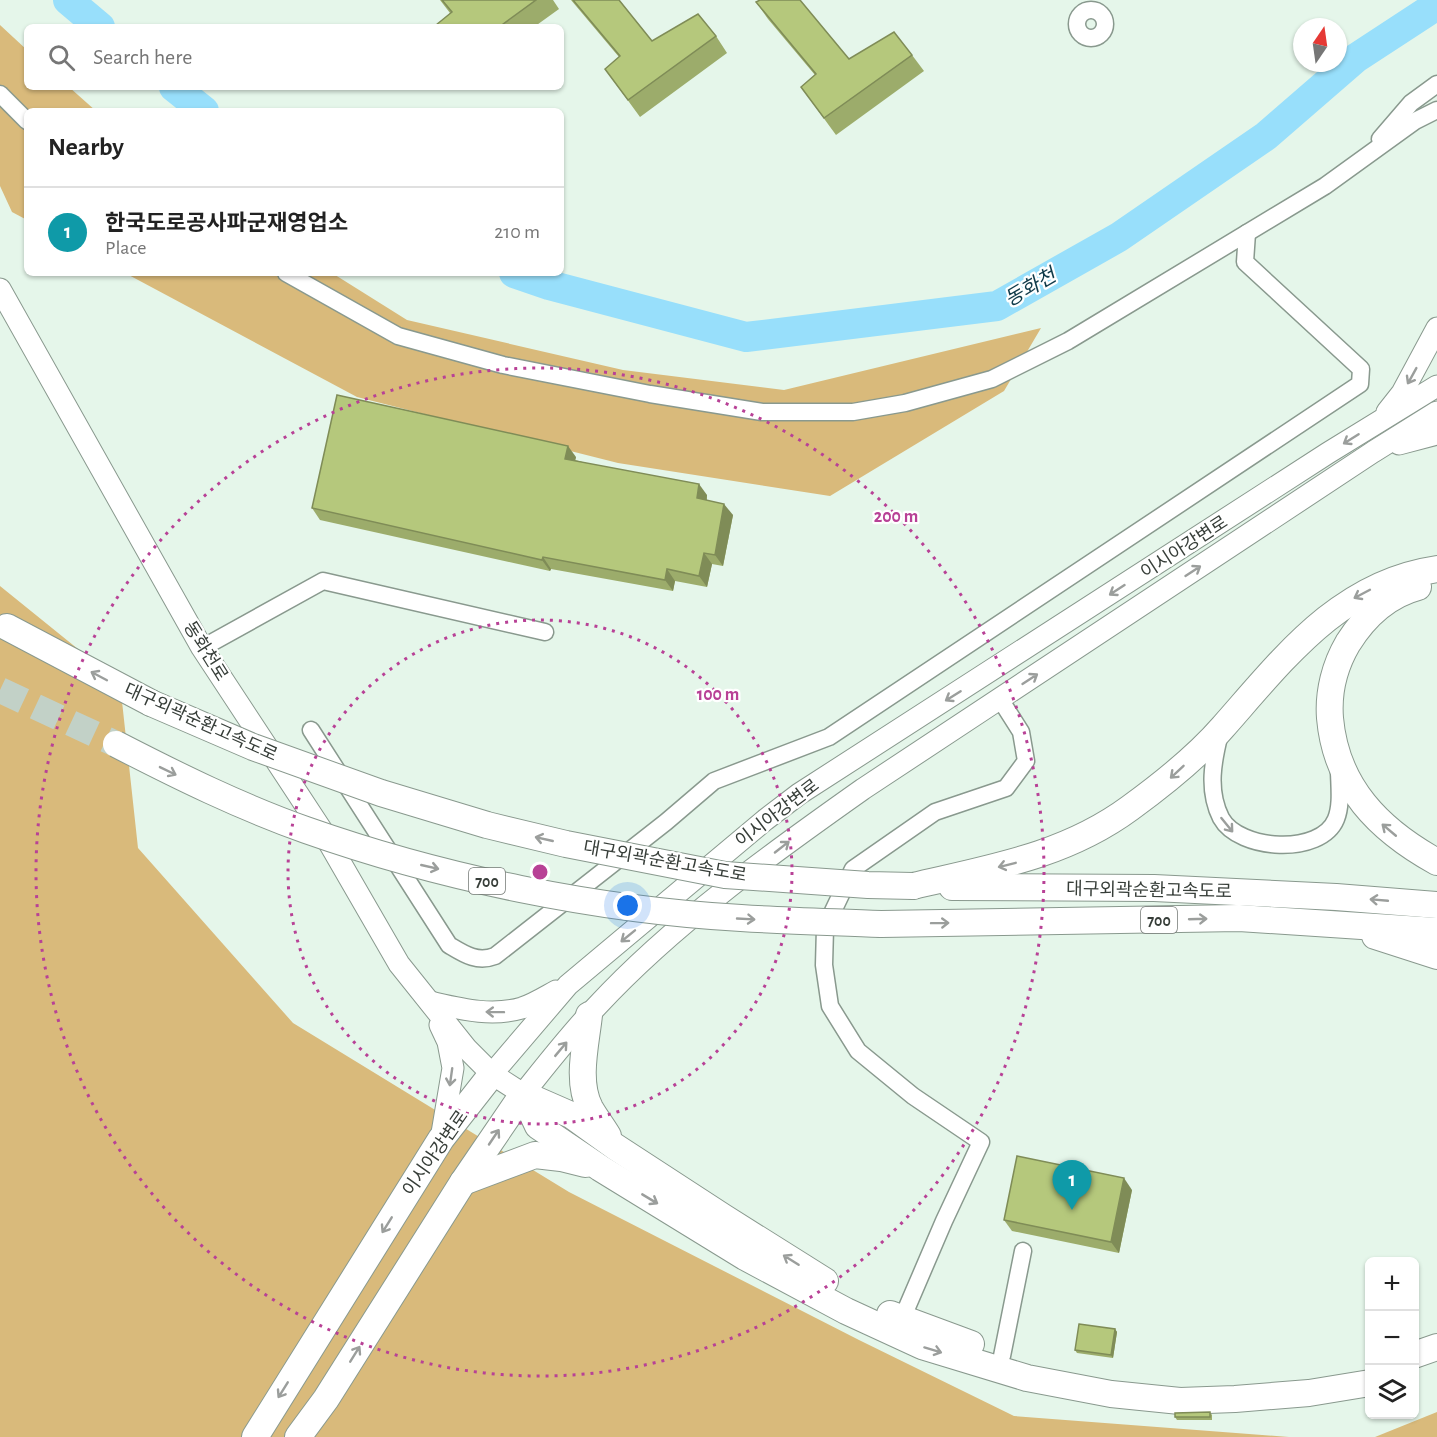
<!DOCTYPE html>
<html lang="en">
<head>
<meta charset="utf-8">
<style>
  :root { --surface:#fff; --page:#f2f2f2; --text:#222; --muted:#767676; --line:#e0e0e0; --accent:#ea580c }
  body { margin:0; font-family:"Alegreya Sans","Noto Sans KR",sans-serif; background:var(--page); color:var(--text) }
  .controls { position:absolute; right:18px; bottom:18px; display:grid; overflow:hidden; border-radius:9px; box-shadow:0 2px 4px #0004 }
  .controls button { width:54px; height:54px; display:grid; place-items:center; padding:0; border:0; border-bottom:2px solid var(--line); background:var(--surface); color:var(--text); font:30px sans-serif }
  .compass { position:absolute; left:1293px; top:18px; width:54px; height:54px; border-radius:50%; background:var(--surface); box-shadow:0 2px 4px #0004; rotate:13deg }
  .you { position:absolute; left:628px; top:906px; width:21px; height:21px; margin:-15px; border:4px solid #fff; border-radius:50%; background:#1a73e8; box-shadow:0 0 0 9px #1a73e833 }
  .badge { display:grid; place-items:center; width:39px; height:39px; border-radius:50%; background:var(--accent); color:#fff; font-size:20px; font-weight:700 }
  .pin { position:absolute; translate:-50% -50px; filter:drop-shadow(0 2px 3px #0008) }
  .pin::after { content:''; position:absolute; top:32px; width:21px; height:18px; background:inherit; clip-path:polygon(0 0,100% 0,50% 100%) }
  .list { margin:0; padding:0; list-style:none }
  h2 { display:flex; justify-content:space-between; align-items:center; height:78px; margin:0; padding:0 24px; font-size:26px }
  h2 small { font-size:20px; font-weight:400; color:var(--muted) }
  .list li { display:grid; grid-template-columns:39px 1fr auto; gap:18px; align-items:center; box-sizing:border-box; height:90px; padding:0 24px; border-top:2px solid var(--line) }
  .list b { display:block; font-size:22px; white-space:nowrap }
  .list p { margin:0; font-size:20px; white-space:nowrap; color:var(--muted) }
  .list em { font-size:20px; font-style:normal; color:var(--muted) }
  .icon { flex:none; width:33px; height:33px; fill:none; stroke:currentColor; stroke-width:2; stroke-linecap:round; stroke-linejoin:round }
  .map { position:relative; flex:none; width:1437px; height:1437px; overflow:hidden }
  .search { position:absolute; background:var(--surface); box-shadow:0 2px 4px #0004; left:24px; top:24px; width:540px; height:66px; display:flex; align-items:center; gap:15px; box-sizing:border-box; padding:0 21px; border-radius:9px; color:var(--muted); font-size:22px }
  .panel { position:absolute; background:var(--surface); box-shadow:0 2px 4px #0004; left:24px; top:108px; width:540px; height:168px; border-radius:9px }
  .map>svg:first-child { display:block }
</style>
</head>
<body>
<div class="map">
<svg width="1437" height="1437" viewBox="0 0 1437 1437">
  <rect width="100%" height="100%" fill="#e5f6ea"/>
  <!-- green -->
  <g fill="#d9ba7b">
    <path d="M0 25 27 50V87H69L96 111H27V220L12 212 0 186Z"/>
    <path d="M125 273H332L407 320 623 370 784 390 1041 328 1004 391 830 496 618 463 357 397Z"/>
    <path d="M0 586 120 683 138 848 293 1023 569 1192 859 1340 1014 1416 1289 1437H0Z"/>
    <path d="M1437 1412V1437H1375Z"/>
  </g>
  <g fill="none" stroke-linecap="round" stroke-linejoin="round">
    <!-- river -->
    <g stroke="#98dffb" stroke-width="30">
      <path d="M68 0 100 27"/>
      <path d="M174 87 204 111"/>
      <path d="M514 273 549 285 746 337 997 306 1119 237 1266 136 1356 58 1437 5"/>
    </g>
    <!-- highway-tunnel -->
    <path stroke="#c2d1c7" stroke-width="26" stroke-dasharray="26 13" stroke-linecap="butt" d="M0 690 116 744"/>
    <!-- minor casing -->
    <g stroke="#89998e" stroke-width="19">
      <g id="minor">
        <circle cx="1091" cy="24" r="14"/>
        <path d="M0 94 27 121"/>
        <path d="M1380 139 1411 103 1437 84"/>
        <path d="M286 273 398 336 503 365 650 394 762 412H853L905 403 992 379 1068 341 1325 186 1415 121 1437 110"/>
        <path d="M202 648 323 581 545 632"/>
        <path d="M311 730 449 945C464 954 477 963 495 956L666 822 714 781 829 737 1360 384 1361 369 1245 262 1247 233"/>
        <path d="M1220 733C1213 761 1207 790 1221 818 1239 851 1321 856 1336 819 1342 804 1339 785 1339 769"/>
        <path d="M902 1319 944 1221 981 1142 913 1096 858 1051 830 1006 824 965 825 928 853 869 935 812 1006 788 1026 761 1021 732 1000 699"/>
        <path d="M1002 1356 1023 1251"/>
      </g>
    </g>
    <!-- major casing -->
    <g stroke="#89998e" stroke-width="23">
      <g id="major">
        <path d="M0 289 202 648 321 829 399 964 467 1049 492 1074 523 1094C547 1064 571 1033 597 1006 674 923 771 854 863 789L1373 452 1437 412"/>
        <path d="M1387 412 1402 393 1437 328"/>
        <path d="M1399 444 1437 434"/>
        <path d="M430 1002C461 1009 491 1017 522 1008 534 1004 545 997 556 991"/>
        <path d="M440 1025 448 1042 453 1068 441 1139"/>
        <path d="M492 1074 568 985 765 820 799 794 1328 453 1437 386"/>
      </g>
    </g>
    <!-- highway casing -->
    <g stroke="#89998e" stroke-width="28">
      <g id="highway">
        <path d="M1418 587C1388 595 1365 616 1348 643 1335 665 1328 692 1330 718 1336 787 1379 830 1437 862"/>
        <path d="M7 627 151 703"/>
        <path d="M913 886C990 868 1065 856 1130 808 1163 784 1196 758 1223 727 1284 658 1340 583 1437 569"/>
        <path d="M952 887 1154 888 1336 897 1437 905"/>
        <path d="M881 924 1239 918 1437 931"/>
        <path d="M1375 936 1437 956"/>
        <path d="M589 1015C586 1044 576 1081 590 1108 595 1117 602 1126 608 1136"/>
        <path d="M523 1094 538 1126 600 1168 745 1257 846 1311 922 1346 1027 1378 1111 1394 1180 1401 1235 1399 1309 1393 1370 1383"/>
        <path d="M523 1094 571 1115 614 1146 723 1217 825 1281"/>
        <path d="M463 1182 535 1155 561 1158 585 1164"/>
        <path d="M890 1314 971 1344"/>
        <path d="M1414 1355 1437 1347"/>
        <path d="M255 1437 441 1139 492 1074"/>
        <path d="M298 1437 326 1399 463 1182 523 1094"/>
      </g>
    </g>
    <!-- minor -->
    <use href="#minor" stroke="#fff" stroke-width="16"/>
    <!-- major -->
    <use href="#major" stroke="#fff" stroke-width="21"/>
    <!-- highway -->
    <use href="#highway" stroke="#fff" stroke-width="26"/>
    <!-- highway-bridge casing -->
    <g stroke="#89998e" stroke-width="28" stroke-linecap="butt">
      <g id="highway-bridge">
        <path d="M151 703 253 747 381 793 487 825 566 844 725 875 868 885 913 886"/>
        <path d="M116 744C178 776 241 807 306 830 442 878 597 910 741 918 787 921 834 922 881 924"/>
      </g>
    </g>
    <!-- highway-bridge -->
    <use href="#highway-bridge" stroke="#fff" stroke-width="26"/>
  </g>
  <!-- wall -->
  <g fill="#9cac6b">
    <path d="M440 0H553L559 9 534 27H438L450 13Z"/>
    <path d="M571 0H619L652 41 716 36 727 53 640 117 605 69 619 57Z"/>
    <path d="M756 2 849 59 912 55 924 71 836 135 801 87 815 75 768 19Z"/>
    <path d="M576 457 575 460 707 495V500L733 515 723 566 712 564 707 587 675 581 673 591 551 569 550 571 320 520 312 508Z"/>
    <path d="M1132 1190 1119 1253 1012 1231 1004 1220Z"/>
    <path d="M1115 1329 1117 1332 1113 1358 1077 1353 1075 1350Z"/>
    <path d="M1210 1412 1212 1415V1420H1177L1175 1417Z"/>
  </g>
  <!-- shaded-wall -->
  <g fill="#7f8c57">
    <path d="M568 446 576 457 573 470 565 459Z"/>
    <path d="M699 484 707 495 705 510 697 498Z"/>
    <path d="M724 504 733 515 723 566 715 555Z"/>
    <path d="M704 553 712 564 707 587 699 576Z"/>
    <path d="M543 557 551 569 550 571 542 560Z"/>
    <path d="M667 569 675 581 673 591 665 580Z"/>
    <path d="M1124 1178 1132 1190 1119 1253 1111 1242Z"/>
    <path d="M1115 1329 1117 1332 1113 1358 1111 1355Z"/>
  </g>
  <!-- building -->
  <g fill="#b5c87c" stroke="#7f8c57" stroke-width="1.5">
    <path d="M442 0H536L499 27H438L436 25 452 12Z"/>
    <path d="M573 0H619L652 41 698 14 716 36 628 100 605 69 620 56Z"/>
    <path d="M760 0H800L849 59 894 32 912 55 824 118 801 87 816 74 756 2Z"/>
    <path d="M337 395 568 446 565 459 699 484 697 498 724 504 715 555 704 553 699 576 667 569 665 580 543 557 542 560 312 508Z"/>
    <path d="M1017 1156 1124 1178 1111 1242 1004 1220Z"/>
    <path d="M1079 1324 1115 1329 1111 1355 1075 1350Z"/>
    <path d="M1210 1412V1417H1175V1413Z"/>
  </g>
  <!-- one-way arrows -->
  <defs><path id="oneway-shaft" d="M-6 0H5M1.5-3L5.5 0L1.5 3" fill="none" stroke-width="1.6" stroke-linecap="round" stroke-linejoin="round" transform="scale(1.5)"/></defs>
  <g stroke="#9b9e9c">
    <use href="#oneway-shaft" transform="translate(1412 376) rotate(119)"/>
    <use href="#oneway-shaft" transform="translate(1351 439) rotate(148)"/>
    <use href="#oneway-shaft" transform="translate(1193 571) rotate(-33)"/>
    <use href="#oneway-shaft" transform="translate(1117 590) rotate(147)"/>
    <use href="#oneway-shaft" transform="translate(1362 594) rotate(152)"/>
    <use href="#oneway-shaft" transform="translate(99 676) rotate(-152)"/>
    <use href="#oneway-shaft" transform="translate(1030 679) rotate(-33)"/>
    <use href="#oneway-shaft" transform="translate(953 696) rotate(148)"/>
    <use href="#oneway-shaft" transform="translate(168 771) rotate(26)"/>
    <use href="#oneway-shaft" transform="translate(1177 772) rotate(137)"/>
    <use href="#oneway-shaft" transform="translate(1227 825) rotate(51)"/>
    <use href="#oneway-shaft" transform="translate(1389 830) rotate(-140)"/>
    <use href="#oneway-shaft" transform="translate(544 839) rotate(-167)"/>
    <use href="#oneway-shaft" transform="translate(782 847) rotate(-38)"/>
    <use href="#oneway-shaft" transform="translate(1007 865) rotate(166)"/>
    <use href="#oneway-shaft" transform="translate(430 867) rotate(13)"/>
    <use href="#oneway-shaft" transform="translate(1379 900) rotate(-175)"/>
    <use href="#oneway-shaft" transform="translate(746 919) rotate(3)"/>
    <use href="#oneway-shaft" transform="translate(1198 919) rotate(-2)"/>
    <use href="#oneway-shaft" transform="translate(940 923) rotate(-1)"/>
    <use href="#oneway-shaft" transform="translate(628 936) rotate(141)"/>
    <use href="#oneway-shaft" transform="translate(495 1012) rotate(-179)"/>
    <use href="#oneway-shaft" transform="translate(561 1049) rotate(-50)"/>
    <use href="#oneway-shaft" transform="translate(451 1077) rotate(98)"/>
    <use href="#oneway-shaft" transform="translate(494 1137) rotate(-56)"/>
    <use href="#oneway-shaft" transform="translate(650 1199) rotate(31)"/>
    <use href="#oneway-shaft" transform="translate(387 1225) rotate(122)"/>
    <use href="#oneway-shaft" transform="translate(791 1260) rotate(-148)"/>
    <use href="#oneway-shaft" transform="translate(933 1350) rotate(17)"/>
    <use href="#oneway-shaft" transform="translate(355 1354) rotate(-58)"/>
    <use href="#oneway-shaft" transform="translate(283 1390) rotate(122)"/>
  </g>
  <!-- distance rings -->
  <g fill="none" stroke="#b84196" stroke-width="3" stroke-dasharray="3 6">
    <circle cx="540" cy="872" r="252"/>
    <circle cx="540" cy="872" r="504"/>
  </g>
  <g text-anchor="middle" stroke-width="4.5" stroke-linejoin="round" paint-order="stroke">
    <!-- shield labels -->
    <g fill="#fff" stroke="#737874" stroke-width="1.5">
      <rect x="469" y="868" width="36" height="26" rx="4.5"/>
      <rect x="1141" y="907" width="36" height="26" rx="4.5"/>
    </g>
    <g font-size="16" font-weight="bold" fill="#373e39">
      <text x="487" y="887">700</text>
      <text x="1159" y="926">700</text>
    </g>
    <!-- street labels -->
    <g font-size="18" fill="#373e39" stroke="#fff">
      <text transform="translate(1184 547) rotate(-33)" y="6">이시아강변로</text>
      <text transform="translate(206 651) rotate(58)" y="6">동화천로</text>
      <text transform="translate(201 722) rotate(24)" y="6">대구외곽순환고속도로</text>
      <text transform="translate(777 813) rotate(-37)" y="6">이시아강변로</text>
      <text transform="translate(665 861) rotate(10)" y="6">대구외곽순환고속도로</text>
      <text transform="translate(1149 890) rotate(1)" y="6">대구외곽순환고속도로</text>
      <text transform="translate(435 1153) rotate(-55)" y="6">이시아강변로</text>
    </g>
    <!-- water labels -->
    <g font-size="20" font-style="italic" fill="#0f3a49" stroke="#fff">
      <text transform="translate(1030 287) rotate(-30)" y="7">동화천</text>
    </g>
  </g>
  <circle cx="540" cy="872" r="9" fill="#b84196" stroke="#fff" stroke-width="3"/>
  <g font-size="18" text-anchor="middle" font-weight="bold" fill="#b84196" stroke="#fff" stroke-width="4.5" stroke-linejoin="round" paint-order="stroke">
    <text x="896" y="522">200 m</text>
    <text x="718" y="700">100 m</text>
  </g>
</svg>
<div class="controls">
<button>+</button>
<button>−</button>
<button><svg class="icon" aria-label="layers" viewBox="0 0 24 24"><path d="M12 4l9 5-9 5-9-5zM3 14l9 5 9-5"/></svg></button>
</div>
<svg class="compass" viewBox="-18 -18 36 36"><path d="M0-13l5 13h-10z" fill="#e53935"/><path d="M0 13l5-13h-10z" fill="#767676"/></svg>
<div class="you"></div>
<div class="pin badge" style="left:1072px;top:1210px;background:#0f9aa8">1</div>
<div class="search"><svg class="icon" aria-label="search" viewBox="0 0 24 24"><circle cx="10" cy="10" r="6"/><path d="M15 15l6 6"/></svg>Search here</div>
<section class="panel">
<h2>Nearby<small></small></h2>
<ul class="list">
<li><span class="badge" style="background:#0f9aa8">1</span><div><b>한국도로공사파군재영업소</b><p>Place</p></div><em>210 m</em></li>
</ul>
</section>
</div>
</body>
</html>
